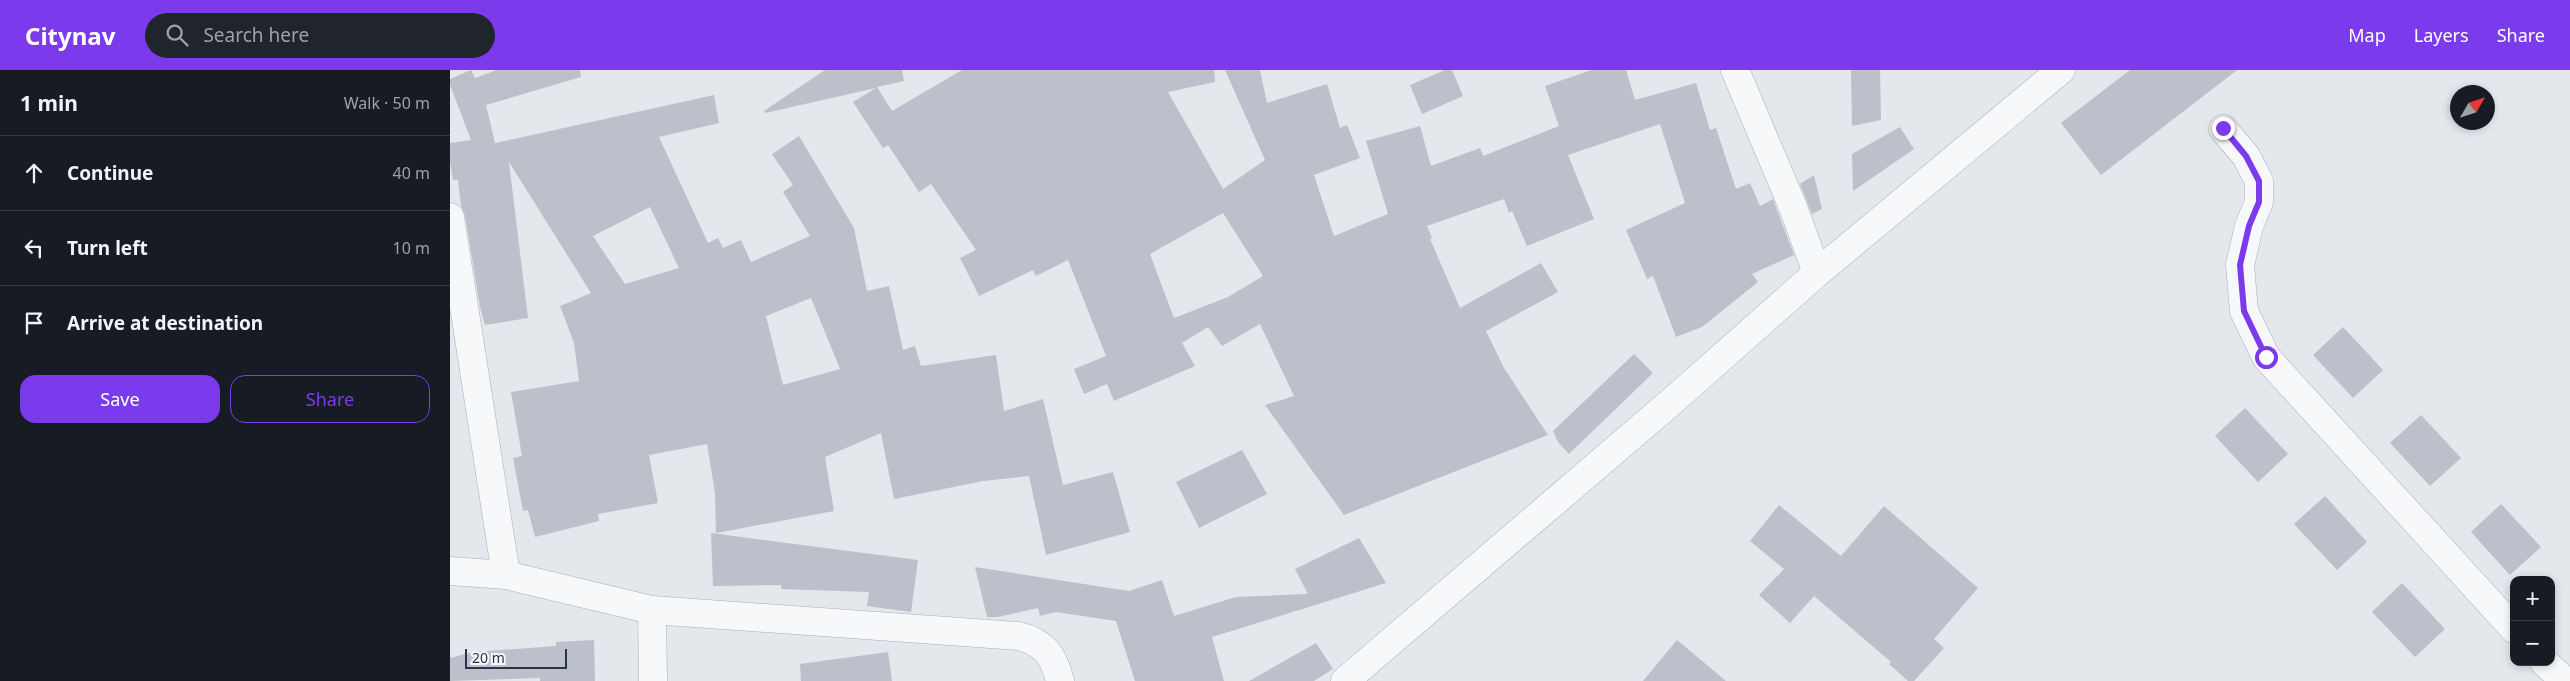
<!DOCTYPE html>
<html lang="en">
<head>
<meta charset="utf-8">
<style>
  :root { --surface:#171b24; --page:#20242c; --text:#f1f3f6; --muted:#9ea1a6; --line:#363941; --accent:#7c3aed }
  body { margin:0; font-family:"Noto Sans",sans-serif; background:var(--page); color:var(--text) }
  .controls { position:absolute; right:15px; bottom:15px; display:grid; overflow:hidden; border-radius:10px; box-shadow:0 2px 8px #0003 }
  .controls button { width:45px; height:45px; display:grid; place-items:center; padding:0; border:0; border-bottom:1px solid var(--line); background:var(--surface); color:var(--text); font:25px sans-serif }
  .compass { position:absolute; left:2000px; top:15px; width:45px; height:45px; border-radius:50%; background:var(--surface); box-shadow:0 2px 8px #0003; rotate:51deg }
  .scale { position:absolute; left:15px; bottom:12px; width:102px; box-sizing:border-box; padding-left:5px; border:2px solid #2b3445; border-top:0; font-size:14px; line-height:18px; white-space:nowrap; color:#2b3445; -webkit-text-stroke:4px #f4f6f9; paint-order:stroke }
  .stop { position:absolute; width:15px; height:15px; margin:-11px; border:4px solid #7c3aed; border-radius:50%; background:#fff }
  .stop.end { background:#7c3aed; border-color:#fff; box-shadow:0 1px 5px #0008 }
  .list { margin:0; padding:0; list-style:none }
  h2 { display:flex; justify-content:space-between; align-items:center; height:65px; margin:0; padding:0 20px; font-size:21px }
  h2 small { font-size:16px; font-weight:400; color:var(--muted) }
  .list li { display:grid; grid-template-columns:32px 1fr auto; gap:15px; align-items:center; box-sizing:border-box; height:75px; padding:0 20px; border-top:1px solid var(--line) }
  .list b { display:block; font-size:19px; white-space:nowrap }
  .list em { font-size:16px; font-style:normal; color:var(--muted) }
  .actions { display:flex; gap:10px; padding:15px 20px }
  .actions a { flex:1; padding:11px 0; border:1px solid var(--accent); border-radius:15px; text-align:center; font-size:18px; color:var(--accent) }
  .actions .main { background:var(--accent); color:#fff }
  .icon { flex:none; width:28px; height:28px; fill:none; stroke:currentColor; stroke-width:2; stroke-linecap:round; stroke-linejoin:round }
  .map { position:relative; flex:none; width:2120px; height:611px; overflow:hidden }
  header { display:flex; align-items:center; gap:30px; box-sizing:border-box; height:70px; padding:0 25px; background:var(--accent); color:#fff }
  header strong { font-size:24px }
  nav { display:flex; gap:28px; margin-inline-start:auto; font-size:18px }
  .search { width:350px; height:45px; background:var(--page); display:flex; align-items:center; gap:12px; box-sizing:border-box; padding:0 18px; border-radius:28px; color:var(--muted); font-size:19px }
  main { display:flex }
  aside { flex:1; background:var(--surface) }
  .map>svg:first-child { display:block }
</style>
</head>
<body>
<header>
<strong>Citynav</strong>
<div class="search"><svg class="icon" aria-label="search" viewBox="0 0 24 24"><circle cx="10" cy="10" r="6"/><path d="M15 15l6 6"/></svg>Search here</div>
<nav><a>Map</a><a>Layers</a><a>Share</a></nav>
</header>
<main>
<aside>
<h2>1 min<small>Walk · 50 m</small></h2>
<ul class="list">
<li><svg class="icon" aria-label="ahead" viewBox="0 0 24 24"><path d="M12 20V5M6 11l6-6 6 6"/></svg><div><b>Continue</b></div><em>40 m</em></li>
<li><svg class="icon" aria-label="left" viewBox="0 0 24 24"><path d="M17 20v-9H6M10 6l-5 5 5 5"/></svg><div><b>Turn left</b></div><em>10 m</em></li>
<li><svg class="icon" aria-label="arrive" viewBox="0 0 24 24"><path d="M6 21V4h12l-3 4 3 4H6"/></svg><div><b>Arrive at destination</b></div></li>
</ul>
<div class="actions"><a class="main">Save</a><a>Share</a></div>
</aside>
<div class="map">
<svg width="2120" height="611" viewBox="0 0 2120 611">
  <rect width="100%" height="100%" fill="#e4e7ec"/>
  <!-- building -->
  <g fill="#bbc0ca" fill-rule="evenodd">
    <path d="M21 0 25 8 47 0H130L131 7 36 35 45 73 264 25 269 53 209 67 258 173 268 168 273 178 291 170 301 192 360 166 333 122 343 115 322 84 349 66 404 158 417 221 439 216 453 280 465 276 471 296 546 285 554 341 593 329 613 415 663 402 680 462 596 485 579 406 533 411 444 429 431 363 375 387 384 441 266 463 265 423 257 374 199 385 208 433 148 444 149 451 85 467 78 440 73 441 63 388 72 386 61 322 129 311 124 273 110 236 141 223 59 92 78 248 35 255 30 237 15 145 11 136 8 110H3L0 92V73L21 70 0 15V9ZM200 137 229 198 175 214 143 166ZM361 228 390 299 333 315 316 246Z"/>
    <path d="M375 0H452L454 11 427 17 442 41 512 0H764L765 12 718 22 773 119 815 90 775 0H810L817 33 877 14 890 58 897 55 910 88 864 105 884 166 938 144 916 71 970 56 981 96 1030 78 1033 86 1109 56 1095 16 1142 0H1176L1185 30 1246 13 1260 60 1266 58 1286 119 1300 113 1310 136 1323 129 1344 185 1302 204 1308 212 1252 257 1226 267 1203 206 1197 209 1176 160 1235 133 1210 54 1118 85 1144 149 1077 176 1062 141 1059 143 1054 129 977 156 982 168 980 169 1010 238 1091 193 1108 222 1036 261 1054 298 1098 365 894 445 815 335 844 326 810 254 772 276 758 257 732 273 745 296 664 331 657 314 634 324 624 299 656 286 618 190 586 206 583 200 529 226 510 188 526 180 481 114 469 122 438 75 433 78 403 32 426 18 315 43 314 41ZM773 143 813 206 778 227 724 248 700 184Z"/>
    <path d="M995 0H1002L1013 26 972 44 960 15Z"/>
    <path d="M1401 0H1430L1431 50 1402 56Z"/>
    <path d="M1680 0H1787L1651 105 1611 53Z"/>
    <path d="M1450 57 1464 79 1403 121 1402 84Z"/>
    <path d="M1364 105 1372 139 1362 144 1350 114Z"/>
    <path d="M1893 257 1933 300 1903 328 1863 285Z"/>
    <path d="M1184 284 1203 303 1119 384 1108 372 1103 361Z"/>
    <path d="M1795 338 1838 384 1808 412 1765 366Z"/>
    <path d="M1971 345 2011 388 1980 416 1940 373Z"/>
    <path d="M792 380 817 424 749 458 726 412Z"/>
    <path d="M1875 426 1917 472 1887 500 1844 454Z"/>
    <path d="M2051 434 2091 477 2060 505 2021 462Z"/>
    <path d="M1329 435 1391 486 1434 436 1528 518 1484 569 1494 578 1464 611H1458L1439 594 1441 592 1364 526 1340 553 1309 525 1334 499 1300 471Z"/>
    <path d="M261 463 468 490 461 542 417 536 419 522 331 519V515L263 516Z"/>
    <path d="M909 468 936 513 762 567 774 611H685L666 551 606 542 590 546 588 538 548 547H537L525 497 679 521 712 510 724 546 786 527 858 524 845 499Z"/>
    <path d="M1952 513 1995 559 1965 587 1922 542Z"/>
    <path d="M144 570 145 611H90V608L0 611V588L23 582 106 576V572Z"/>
    <path d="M1227 570 1276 611H1193Z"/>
    <path d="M866 573 883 599 864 611H799Z"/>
    <path d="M438 582 442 611H351L350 594Z"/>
  </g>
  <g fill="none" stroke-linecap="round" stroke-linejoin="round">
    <!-- minor casing -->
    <g stroke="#a9aeb7" stroke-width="29">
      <g id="minor">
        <path d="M1285 0 1343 137 1367 203"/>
        <path d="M1773 59 1796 86 1809 111V132L1799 156 1790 195 1794 241 1816 287 2064 559"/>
        <path d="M0 147 56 505"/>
        <path d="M0 501 56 505 202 540 569 566C594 572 604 586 610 611"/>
        <path d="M202 540 203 611"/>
        <path d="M2094 592 2115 611"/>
        <path d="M895 611 1220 333 1367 203 1611 0"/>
      </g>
    </g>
    <!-- minor -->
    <use href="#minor" stroke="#f7f8fa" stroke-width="28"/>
  </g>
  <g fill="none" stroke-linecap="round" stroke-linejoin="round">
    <!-- route -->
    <path stroke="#7c3aed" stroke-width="6" d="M1773 58 1796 86 1809 111V132L1799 156 1790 195 1794 241 1816 287"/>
  </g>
</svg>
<div class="controls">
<button>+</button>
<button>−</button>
</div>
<svg class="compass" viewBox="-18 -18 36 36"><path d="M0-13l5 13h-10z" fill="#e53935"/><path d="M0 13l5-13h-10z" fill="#9ea1a6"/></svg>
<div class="scale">20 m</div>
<div class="stop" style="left:1816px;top:287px"></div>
<div class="stop end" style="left:1773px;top:58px"></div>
</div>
</main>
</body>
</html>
